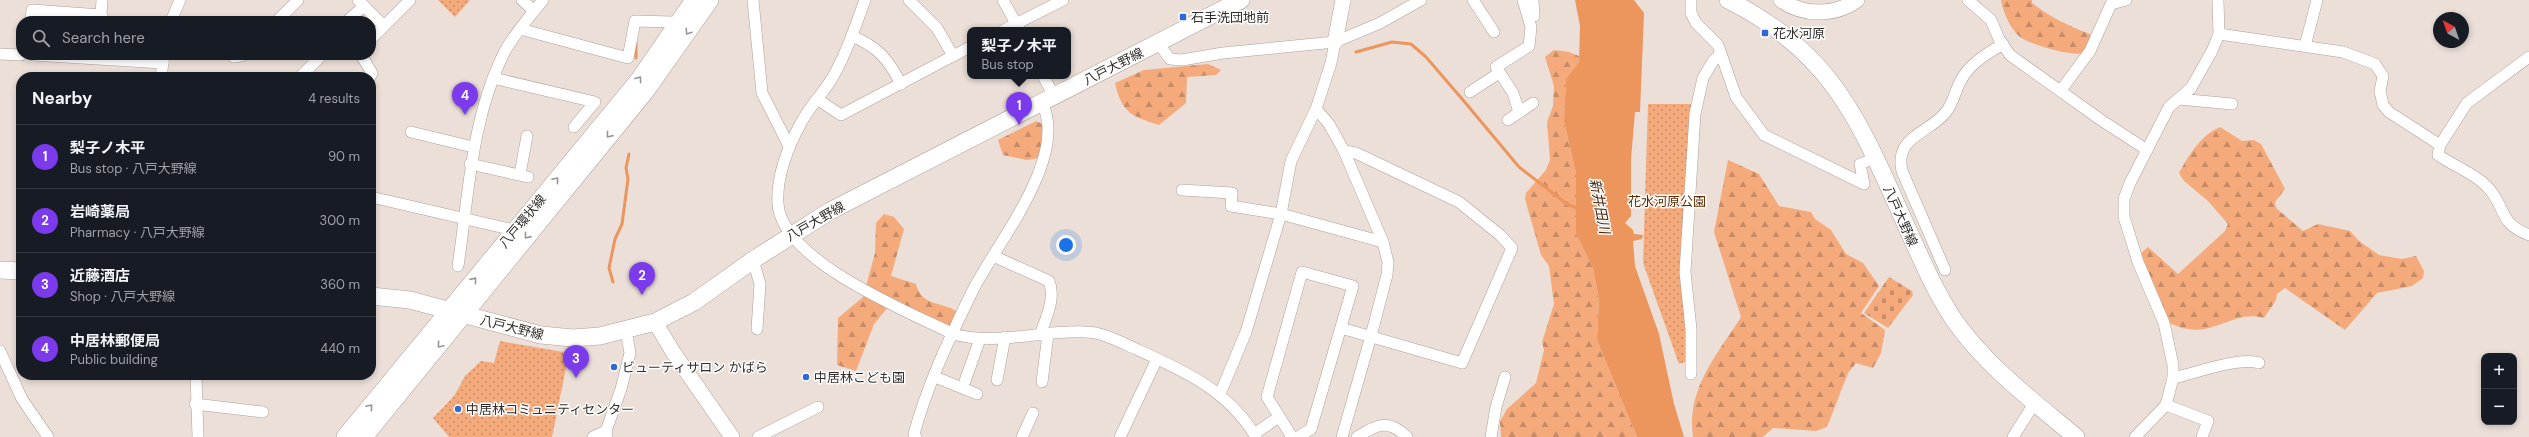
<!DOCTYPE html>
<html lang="en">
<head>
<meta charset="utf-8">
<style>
  :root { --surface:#171b24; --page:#20242c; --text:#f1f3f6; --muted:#9ea1a6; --line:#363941; --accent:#7c3aed }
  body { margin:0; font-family:"DM Sans","Noto Sans JP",sans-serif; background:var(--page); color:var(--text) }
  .controls { position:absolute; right:12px; bottom:12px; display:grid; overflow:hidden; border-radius:8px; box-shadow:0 2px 6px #0003 }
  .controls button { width:36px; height:36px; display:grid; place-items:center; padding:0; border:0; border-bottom:1px solid var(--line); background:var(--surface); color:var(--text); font:20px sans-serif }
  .compass { position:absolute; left:2433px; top:12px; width:36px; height:36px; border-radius:50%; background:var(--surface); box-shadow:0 2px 6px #0003; rotate:320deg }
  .you { position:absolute; left:1066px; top:245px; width:14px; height:14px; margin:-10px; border:3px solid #fff; border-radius:50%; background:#1a73e8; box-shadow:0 0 0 6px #1a73e833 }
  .badge { display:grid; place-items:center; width:26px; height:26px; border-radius:50%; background:var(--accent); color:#fff; font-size:13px; font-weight:700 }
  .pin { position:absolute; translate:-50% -33px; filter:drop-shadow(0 1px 2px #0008) }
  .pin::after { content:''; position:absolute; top:21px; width:14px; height:12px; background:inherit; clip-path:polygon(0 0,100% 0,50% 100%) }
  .popup { position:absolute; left:967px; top:27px; width:104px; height:52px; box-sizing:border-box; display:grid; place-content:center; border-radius:8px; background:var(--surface); filter:drop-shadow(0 1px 3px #0005); font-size:13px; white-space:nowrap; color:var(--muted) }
  .popup b { font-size:15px; color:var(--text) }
  .popup::after { content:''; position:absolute; left:50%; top:100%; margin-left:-8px; border:8px solid transparent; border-top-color:var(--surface) }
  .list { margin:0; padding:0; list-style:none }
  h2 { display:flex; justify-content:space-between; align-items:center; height:52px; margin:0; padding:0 16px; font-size:17px }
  h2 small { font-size:13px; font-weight:400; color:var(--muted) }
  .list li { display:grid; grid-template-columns:26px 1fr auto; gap:12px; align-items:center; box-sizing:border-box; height:64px; padding:0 16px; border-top:1px solid var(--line) }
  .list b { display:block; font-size:15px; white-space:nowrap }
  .list p { margin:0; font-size:13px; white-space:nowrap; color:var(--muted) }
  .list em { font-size:13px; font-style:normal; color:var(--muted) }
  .icon { flex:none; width:22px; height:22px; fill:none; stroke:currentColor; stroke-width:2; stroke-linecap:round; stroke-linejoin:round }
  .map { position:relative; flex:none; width:2529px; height:437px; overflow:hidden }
  .search { position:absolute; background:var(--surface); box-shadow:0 2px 6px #0003; left:16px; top:16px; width:360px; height:44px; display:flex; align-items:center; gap:10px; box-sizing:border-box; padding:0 14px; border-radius:16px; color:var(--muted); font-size:15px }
  .panel { position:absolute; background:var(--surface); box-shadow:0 2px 6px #0003; left:16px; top:72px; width:360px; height:308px; border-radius:16px }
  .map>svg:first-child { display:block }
</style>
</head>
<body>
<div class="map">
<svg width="2529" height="437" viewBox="0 0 2529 437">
  <defs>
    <pattern id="forest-firs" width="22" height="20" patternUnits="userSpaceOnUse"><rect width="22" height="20" fill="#f5aa7c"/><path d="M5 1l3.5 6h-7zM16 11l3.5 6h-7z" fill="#c78b66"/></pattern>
    <pattern id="cemetery-stones" width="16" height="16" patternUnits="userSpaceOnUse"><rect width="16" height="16" fill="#f5aa7c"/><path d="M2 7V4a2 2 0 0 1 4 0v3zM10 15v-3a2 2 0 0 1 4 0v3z" fill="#c78b66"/></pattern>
    <pattern id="park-dots" width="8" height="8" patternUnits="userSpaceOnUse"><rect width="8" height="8" fill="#f5aa7c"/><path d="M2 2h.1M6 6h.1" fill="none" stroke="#c78b66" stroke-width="1.8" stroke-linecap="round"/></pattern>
  </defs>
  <rect width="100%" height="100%" fill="#ebdfd8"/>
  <!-- forest -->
  <g fill="url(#forest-firs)">
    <path d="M2001 0H2032V3C2050 17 2068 26 2090 34L2091 39 2084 53C2073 57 2027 44 2019 36 2010 28 2003 12 2001 0Z"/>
    <path d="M1554 50 1569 52 1579 56V62L1566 79 1564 121 1576 173V234L1593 268 1599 299 1597 340 1637 437H1501L1500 421 1507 409 1536 383 1544 350 1542 342 1554 304 1549 266 1541 255 1525 199 1526 193 1546 170 1550 160 1547 122 1553 106 1554 86 1545 57Z"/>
    <path d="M1208 64 1221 70 1216 75 1187 77 1186 103 1159 125C1132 116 1122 114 1115 83L1144 70Z"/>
    <path d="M1036 121 1045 125 1039 158 1027 160 1003 155 998 140Z"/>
    <path d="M2220 127 2242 141 2254 140 2261 144 2285 189 2275 202 2276 208 2303 231 2318 224 2350 231 2359 241 2379 255 2402 259 2416 256 2424 271 2423 278 2412 286 2377 293 2345 330 2285 288 2277 294 2276 300 2264 318C2231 308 2210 344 2170 323L2140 254 2148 247 2178 274 2225 231 2228 224 2208 201 2184 181 2179 173C2189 155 2201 135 2220 127Z"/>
    <path d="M1728 160 1759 174 1779 206 1811 212 1815 219 1831 230 1846 254 1863 263 1879 286 1861 313 1885 330 1881 353 1873 368 1856 363 1848 373 1827 427 1816 431 1773 428 1763 437H1693C1686 389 1717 355 1741 317L1714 232Z"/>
    <path d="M884 214 894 217 904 229 891 276 916 284C922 307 941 301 958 312L950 328 894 300 874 324 856 371 837 365 838 318 863 297 875 253 876 223Z"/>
  </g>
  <!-- cemetery -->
  <path fill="url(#cemetery-stones)" d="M1889 277 1912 291 1913 295 1888 328 1864 313Z"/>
  <!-- park -->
  <g fill="url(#park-dots)">
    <path d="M438 0H470L455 17Z"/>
    <path d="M1648 104H1692L1690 129V360L1679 364 1643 263Z"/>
    <path d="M500 341 569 353 552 437H449L433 418 454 396 465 376 481 361 494 363Z"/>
  </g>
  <!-- water -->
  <path fill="#ec955d" d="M1575 0H1634L1644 13 1640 112H1635L1631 159V216L1625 223 1633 230 1634 234 1643 235 1642 239 1633 241 1635 266 1659 334 1674 404 1684 437H1637L1597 340 1599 299 1593 268 1576 234V173L1564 121 1566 79 1579 62 1580 26Z"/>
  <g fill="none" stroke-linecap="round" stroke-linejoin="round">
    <!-- stream -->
    <g stroke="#ec955d" stroke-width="3">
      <path d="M1356 52 1392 42 1411 44 1426 57 1463 100 1519 167 1567 204 1579 209"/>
      <path d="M636 58V42"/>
      <path d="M613 282 609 268 615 239 622 224 628 179 626 168 629 154"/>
    </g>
    <!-- street casing -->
    <g stroke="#ada19b" stroke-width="12">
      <g id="street">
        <path d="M102 0 101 15 104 20"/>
        <path d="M358 0 384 26"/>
        <path d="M522 0 534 11"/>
        <path d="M753 0 762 93 789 146"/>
        <path d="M865 0C856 24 848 50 835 73 826 91 810 105 801 123 788 146 776 178 778 204 782 261 907 311 953 334 996 346 1041 330 1085 332 1103 332 1120 342 1136 349 1184 371 1228 390 1256 437"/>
        <path d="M909 0 937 28 953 56"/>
        <path d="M1003 0 1019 29"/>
        <path d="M1473 0 1494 32"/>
        <path d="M1691 0V13L1696 23 1718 45 1736 97 1764 135 1864 184 1860 164 1875 158"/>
        <path d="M1968 0 1991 20 1999 39 2010 55 2101 120 2147 150"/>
        <path d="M1529 18 1534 16 1533 0"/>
        <path d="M31 21 32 10 101 15"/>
        <path d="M171 21 180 0"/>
        <path d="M277 21 298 0"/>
        <path d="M347 21 364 6"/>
        <path d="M520 29 628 58 635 21 672 22 679 25"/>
        <path d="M1004 30 1063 0"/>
        <path d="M2219 34 2343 52 2375 64 2383 76 2380 91 2383 105 2389 112 2440 145 2438 155C2454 166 2478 175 2490 190 2507 211 2499 223 2529 235"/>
        <path d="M852 36C878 47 888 59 901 84"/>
        <path d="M371 39 410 0"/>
        <path d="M1158 43 1170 59 1182 60 1223 53 1335 42 1380 23 1421 0"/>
        <path d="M2305 46 2317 0"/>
        <path d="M0 54 21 55"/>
        <path d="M33 55 163 63"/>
        <path d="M232 55 234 57 244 55"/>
        <path d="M361 55 372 73 370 77"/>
        <path d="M1043 76 1054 96"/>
        <path d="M161 77 164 55"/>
        <path d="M300 77 319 58 318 55"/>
        <path d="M493 78 595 102 574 127"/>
        <path d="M2061 90 2090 51 2111 4 2126 0"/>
        <path d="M1470 92 1499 73"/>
        <path d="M817 99 841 115 970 47"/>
        <path d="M2179 99 2232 104"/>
        <path d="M1316 109 1329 124 1344 151 1383 242 1388 262 1387 275 1371 336 1342 437"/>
        <path d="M1519 112 1513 93 1496 67 1529 46 1531 27 1523 0"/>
        <path d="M1508 120 1533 103"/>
        <path d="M411 132 473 147"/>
        <path d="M2440 145 2467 103 2529 57"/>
        <path d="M470 164 528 177"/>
        <path d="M520 174 527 136"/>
        <path d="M1182 190 1232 193 1231 206 1281 214 1383 242"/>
        <path d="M371 197 514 230"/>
        <path d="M993 256 1049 281C1056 298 1046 318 1040 335"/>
        <path d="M753 260 760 284 757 329"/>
        <path d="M458 266C469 193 471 118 505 51 515 33 530 16 543 0"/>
        <path d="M1945 270 1902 171C1894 136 1930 133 1946 112 1953 103 1955 92 1960 82 1969 64 1986 54 2003 44"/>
        <path d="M1341 328 1462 363 1512 248 1500 235 1459 202 1356 153 1344 151"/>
        <path d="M0 351 22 399 48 437"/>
        <path d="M1691 374V329L1685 272 1695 114 1703 78 1713 61 1721 54"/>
        <path d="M196 375 198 437"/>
        <path d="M935 377 977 394"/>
        <path d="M2173 378C2193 374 2241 356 2259 363"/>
        <path d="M997 380 1005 337"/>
        <path d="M965 381 980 339"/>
        <path d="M1042 382 1048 334"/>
        <path d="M1220 394 1246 332 1281 214 1291 161 1316 109 1331 63 1335 42"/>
        <path d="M195 404 263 412"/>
        <path d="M2166 405 2208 421 2202 437"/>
        <path d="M1254 434 1279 417"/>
        <path d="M593 437 606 431"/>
        <path d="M607 437 606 431 621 389 630 353 626 331"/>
        <path d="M758 437 818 407"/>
        <path d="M916 437 914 434C927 386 949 339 971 294 994 246 1070 158 1042 103"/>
        <path d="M1022 437 1033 413"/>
        <path d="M1120 437 1157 359"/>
        <path d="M1292 437 1267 397 1302 272 1353 286 1311 429 1298 437"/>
        <path d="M1357 437C1377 424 1389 419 1407 437"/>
        <path d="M1491 437 1496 407 1505 377"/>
        <path d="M2013 437 2035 402"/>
        <path d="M2135 437 2166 405 2173 378V365L2164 323 2138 262 2124 217V199L2130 183 2169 107 2191 88 2212 51 2219 34 2218 0"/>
      </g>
    </g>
    <!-- secondary casing -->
    <g stroke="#ada19b" stroke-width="16">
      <g id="secondary">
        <path d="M1781 0C1803 16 1835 16 1857 0"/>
        <path d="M1335 42 1343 0"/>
        <path d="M655 322 673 352 732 437"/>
      </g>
    </g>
    <!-- primary casing -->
    <g stroke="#ada19b" stroke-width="18">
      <g id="primary">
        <path d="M1728 0C1838 55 1862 129 1910 234 1923 263 1936 293 1954 320 1986 366 2033 401 2076 437"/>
        <path d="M0 270 21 271"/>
        <path d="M371 296 410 300 541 335 573 338 600 336 655 322 694 302 753 260 830 211 1241 0"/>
        <path d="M345 437 638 81 694 0"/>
        <path d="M364 437 645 92 710 0"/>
      </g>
    </g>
    <!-- street -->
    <use href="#street" stroke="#fff" stroke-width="11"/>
    <!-- secondary -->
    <use href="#secondary" stroke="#fff" stroke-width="15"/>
    <!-- primary -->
    <use href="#primary" stroke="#fff" stroke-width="17"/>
  </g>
  <!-- one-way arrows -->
  <defs><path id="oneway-chevron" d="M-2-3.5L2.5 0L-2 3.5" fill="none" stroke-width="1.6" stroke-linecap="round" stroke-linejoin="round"/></defs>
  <g stroke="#989694">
    <use href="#oneway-chevron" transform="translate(688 32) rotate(124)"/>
    <use href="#oneway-chevron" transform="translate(639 79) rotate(-53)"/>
    <use href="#oneway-chevron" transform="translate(609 135) rotate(129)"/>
    <use href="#oneway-chevron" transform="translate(556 180) rotate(-50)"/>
    <use href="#oneway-chevron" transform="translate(527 236) rotate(129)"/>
    <use href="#oneway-chevron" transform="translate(474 280) rotate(-51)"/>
    <use href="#oneway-chevron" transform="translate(440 345) rotate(130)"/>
    <use href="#oneway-chevron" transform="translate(370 407) rotate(-50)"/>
  </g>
  <!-- markers -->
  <g fill="#3168d7" stroke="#fff" stroke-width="1.5">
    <rect x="1179" y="13" width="8" height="8" rx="2"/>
    <rect x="1761" y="29" width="8" height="8" rx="2"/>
    <circle cx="614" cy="367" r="4"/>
    <circle cx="806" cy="377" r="4"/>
    <circle cx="458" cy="409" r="4"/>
  </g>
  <g text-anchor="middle" stroke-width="3" stroke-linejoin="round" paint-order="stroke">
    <!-- poi labels -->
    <g font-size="13" fill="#322d2a" stroke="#fff" text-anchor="start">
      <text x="1191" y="22">石手洗団地前</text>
      <text x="1773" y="38">花水河原</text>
      <text x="622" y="372">ビューティサロン かばら</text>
      <text x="814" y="382">中居林こども園</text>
      <text x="466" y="414">中居林コミュニティセンター</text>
    </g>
    <!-- street labels -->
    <g font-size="13" fill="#322d2a" stroke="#fff">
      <text transform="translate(1113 66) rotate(-27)" y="5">八戸大野線</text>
      <text transform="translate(1901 216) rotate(66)" y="5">八戸大野線</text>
      <text transform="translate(522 221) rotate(-50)" y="5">八戸環状線</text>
      <text transform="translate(815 221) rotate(-30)" y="5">八戸大野線</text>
      <text transform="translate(512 327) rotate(14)" y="5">八戸大野線</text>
    </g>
    <!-- park labels -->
    <g font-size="13" fill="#632c00" stroke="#fff">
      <text x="1667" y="206">花水河原公園</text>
    </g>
    <!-- water labels -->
    <g font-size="14" font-style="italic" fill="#4b2811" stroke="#fff">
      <text transform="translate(1600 206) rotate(79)" y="5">新井田川</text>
    </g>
  </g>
</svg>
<div class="controls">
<button>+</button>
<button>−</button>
</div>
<svg class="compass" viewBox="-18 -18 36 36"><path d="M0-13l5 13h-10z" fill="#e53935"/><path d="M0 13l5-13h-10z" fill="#9ea1a6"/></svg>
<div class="you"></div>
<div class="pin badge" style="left:1019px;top:125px">1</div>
<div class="popup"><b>梨子ノ木平</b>Bus stop</div>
<div class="pin badge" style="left:642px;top:295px">2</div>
<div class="pin badge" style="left:576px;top:378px">3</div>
<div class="pin badge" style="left:465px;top:115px">4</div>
<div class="search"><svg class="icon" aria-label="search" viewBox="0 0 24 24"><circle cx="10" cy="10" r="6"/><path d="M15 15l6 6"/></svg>Search here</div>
<section class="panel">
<h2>Nearby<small>4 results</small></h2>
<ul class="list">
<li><span class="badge">1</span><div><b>梨子ノ木平</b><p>Bus stop · 八戸大野線</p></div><em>90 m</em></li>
<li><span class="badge">2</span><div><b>岩崎薬局</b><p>Pharmacy · 八戸大野線</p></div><em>300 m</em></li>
<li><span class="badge">3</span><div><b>近藤酒店</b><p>Shop · 八戸大野線</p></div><em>360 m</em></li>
<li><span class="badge">4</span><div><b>中居林郵便局</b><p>Public building</p></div><em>440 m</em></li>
</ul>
</section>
</div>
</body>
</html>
